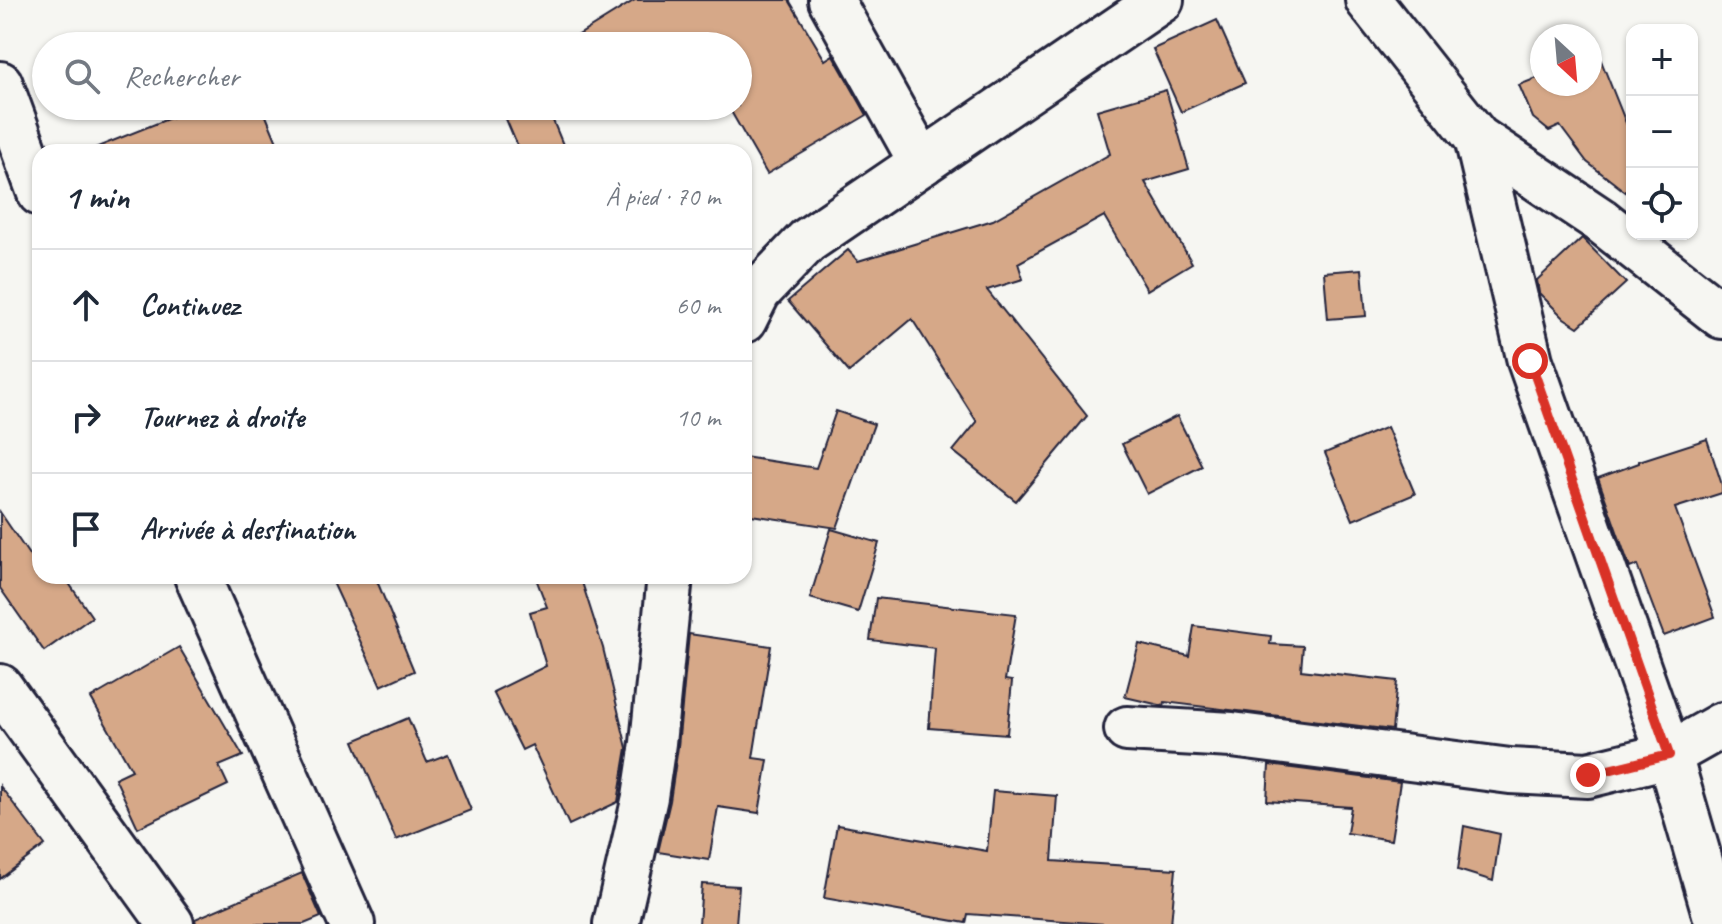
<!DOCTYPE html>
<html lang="fr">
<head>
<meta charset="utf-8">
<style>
  :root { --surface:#fff; --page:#f2f2f3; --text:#1f2937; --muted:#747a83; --line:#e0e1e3 }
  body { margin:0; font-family:Caveat,sans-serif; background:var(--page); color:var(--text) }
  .controls { position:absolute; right:24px; top:24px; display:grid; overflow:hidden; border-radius:16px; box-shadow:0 2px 6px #0004 }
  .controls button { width:72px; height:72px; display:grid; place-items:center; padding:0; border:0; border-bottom:2px solid var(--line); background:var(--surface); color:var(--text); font:40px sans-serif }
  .compass { position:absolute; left:1530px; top:24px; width:72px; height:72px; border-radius:50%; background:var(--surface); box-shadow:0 2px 6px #0004; rotate:154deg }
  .stop { position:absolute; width:24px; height:24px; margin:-18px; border:6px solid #d93025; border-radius:50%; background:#fff }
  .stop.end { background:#d93025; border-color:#fff; box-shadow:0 2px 8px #0008 }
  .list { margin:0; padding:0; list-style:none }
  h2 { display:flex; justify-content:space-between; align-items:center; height:104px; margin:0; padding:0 32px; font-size:34px }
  h2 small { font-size:26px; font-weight:400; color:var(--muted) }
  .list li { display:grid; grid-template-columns:52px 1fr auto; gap:24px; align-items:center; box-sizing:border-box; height:112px; padding:0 32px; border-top:2px solid var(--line) }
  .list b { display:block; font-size:30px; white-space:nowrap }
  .list em { font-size:26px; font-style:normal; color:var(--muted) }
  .icon { flex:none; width:44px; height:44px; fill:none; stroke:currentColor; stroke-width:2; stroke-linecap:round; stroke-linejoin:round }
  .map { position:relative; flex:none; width:1722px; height:924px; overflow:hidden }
  .search { position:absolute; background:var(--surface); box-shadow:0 2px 6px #0004; left:32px; top:32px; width:720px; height:88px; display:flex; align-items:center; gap:20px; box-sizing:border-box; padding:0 28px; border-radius:44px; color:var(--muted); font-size:30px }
  .panel { position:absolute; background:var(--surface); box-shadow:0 2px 6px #0004; left:32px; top:144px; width:720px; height:440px; border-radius:24px }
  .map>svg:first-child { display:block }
</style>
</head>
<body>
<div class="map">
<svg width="1722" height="924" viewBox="0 0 1722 924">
  <rect width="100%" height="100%" fill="#f6f6f2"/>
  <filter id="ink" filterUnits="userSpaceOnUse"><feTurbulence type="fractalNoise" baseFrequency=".0125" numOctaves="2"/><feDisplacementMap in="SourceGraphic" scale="16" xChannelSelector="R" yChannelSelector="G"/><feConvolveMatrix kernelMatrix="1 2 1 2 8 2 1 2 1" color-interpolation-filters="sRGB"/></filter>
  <g filter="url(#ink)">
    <!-- building -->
    <g fill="#d6a888" stroke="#22223b" stroke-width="2">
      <path d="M635 0H789L825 60 833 55 867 115 767 174 729 108 719 115 713 106H738V46H561Z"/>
      <path d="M1217 20 1245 83 1181 112 1153 49Z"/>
      <path d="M1598 53 1632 138V197L1587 162 1560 126 1549 131 1533 118 1519 85 1542 76V84H1590V56Z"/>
      <path d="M1166 90 1189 169 1145 182 1192 263 1147 290 1104 216 1018 263 1023 279 987 290 1087 416 1016 501 953 451 977 422 912 319 849 372 788 301 848 250 858 261 993 220 1110 154 1097 110Z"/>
      <path d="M200 106H262L281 152H91L90 150Z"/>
      <path d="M508 106H547L566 152H520L503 112Z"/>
      <path d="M1582 238 1626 283 1578 327 1564 318 1539 293 1537 280Z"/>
      <path d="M1362 269 1366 316 1328 319 1324 272Z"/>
      <path d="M836 411 874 424 837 528 744 514V457L816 468Z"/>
      <path d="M1177 416 1202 466 1147 494 1122 444Z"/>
      <path d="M1387 427 1415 494 1353 520 1325 453Z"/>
      <path d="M1707 439 1722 485V493L1675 508 1715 617 1664 636 1637 565 1630 568 1598 478 1639 463V461Z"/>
      <path d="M0 512 40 571V576H64L92 617 44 651 0 588Z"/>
      <path d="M831 529 879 543 858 612 810 598Z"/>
      <path d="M330 576H375L414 671 381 686Z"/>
      <path d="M535 576H580L603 648 627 748 618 802 569 825 532 745 522 750 493 692 546 666 530 612 547 607Z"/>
      <path d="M876 598 1016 614 1005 680 1012 681 1007 734 929 728 935 648 870 640Z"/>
      <path d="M1194 626 1271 636 1270 644 1303 646 1301 670 1397 681 1392 730 1165 702 1164 706 1125 697 1139 644 1189 656Z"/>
      <path d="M689 634 771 646 753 758 768 760 759 813 718 807 709 860 658 852 670 801 678 747Z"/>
      <path d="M179 647 243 756 219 766 228 785 138 828 115 778 132 770 91 698Z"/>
      <path d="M408 718 427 762 448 754 471 810 396 840 354 741Z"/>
      <path d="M1269 765 1400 782 1391 840 1347 833 1351 807 1267 801Z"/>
      <path d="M0 786 45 845 0 879Z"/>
      <path d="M993 791 1057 796 1052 861 1176 869 1171 924H1105L968 914 966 923 824 898 837 825 987 851Z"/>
      <path d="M1464 826 1500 834 1493 881 1458 870Z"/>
      <path d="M302 873 321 917 304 924H196L195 919Z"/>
      <path d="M702 884 739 886 736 924H699Z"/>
    </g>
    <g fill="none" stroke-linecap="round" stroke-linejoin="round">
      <!-- minor casing -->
      <g stroke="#22223b" stroke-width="50">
        <g id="minor">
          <path d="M831 0 922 163"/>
          <path d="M1368 0 1477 138 1600 220 1722 316"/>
          <path d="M0 84 40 193"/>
          <path d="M1477 138 1530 361 1669 755 1718 924"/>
          <path d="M744 320 758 292 807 241 1161 0"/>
          <path d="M197 576 352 924"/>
          <path d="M1127 729 1232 735 1510 771 1588 775 1669 755 1722 725"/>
          <path d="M616 924 645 797 653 743 670 576"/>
        </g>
      </g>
      <!-- tertiary casing -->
      <g stroke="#22223b" stroke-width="50">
        <path id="tertiary" d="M0 687 171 924"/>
      </g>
      <!-- minor -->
      <use href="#minor" stroke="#f6f6f2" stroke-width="44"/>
      <!-- tertiary -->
      <use href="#tertiary" stroke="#f6f6f2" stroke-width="44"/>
    </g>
  </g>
  <g fill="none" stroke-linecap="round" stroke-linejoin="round" filter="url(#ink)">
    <!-- route -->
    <path stroke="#d93025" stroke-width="10" d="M1530 361 1669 755 1588 775"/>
  </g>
</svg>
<div class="controls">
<button>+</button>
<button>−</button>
<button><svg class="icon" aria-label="locate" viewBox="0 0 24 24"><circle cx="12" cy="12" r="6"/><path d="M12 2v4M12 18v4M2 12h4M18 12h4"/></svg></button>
</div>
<svg class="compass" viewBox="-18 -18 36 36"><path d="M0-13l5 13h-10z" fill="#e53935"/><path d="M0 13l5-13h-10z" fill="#747a83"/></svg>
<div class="stop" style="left:1530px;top:361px"></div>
<div class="stop end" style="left:1588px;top:775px"></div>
<div class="search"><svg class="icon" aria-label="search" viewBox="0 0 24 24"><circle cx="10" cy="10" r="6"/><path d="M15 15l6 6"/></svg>Rechercher</div>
<section class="panel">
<h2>1 min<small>À pied · 70 m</small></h2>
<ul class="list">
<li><svg class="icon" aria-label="ahead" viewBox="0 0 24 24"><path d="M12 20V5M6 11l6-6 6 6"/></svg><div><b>Continuez</b></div><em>60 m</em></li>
<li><svg class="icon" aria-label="right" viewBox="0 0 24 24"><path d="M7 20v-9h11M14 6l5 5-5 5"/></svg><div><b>Tournez à droite</b></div><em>10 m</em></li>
<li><svg class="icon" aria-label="arrive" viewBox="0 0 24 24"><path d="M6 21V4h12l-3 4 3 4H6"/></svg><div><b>Arrivée à destination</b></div></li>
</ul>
</section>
</div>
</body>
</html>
